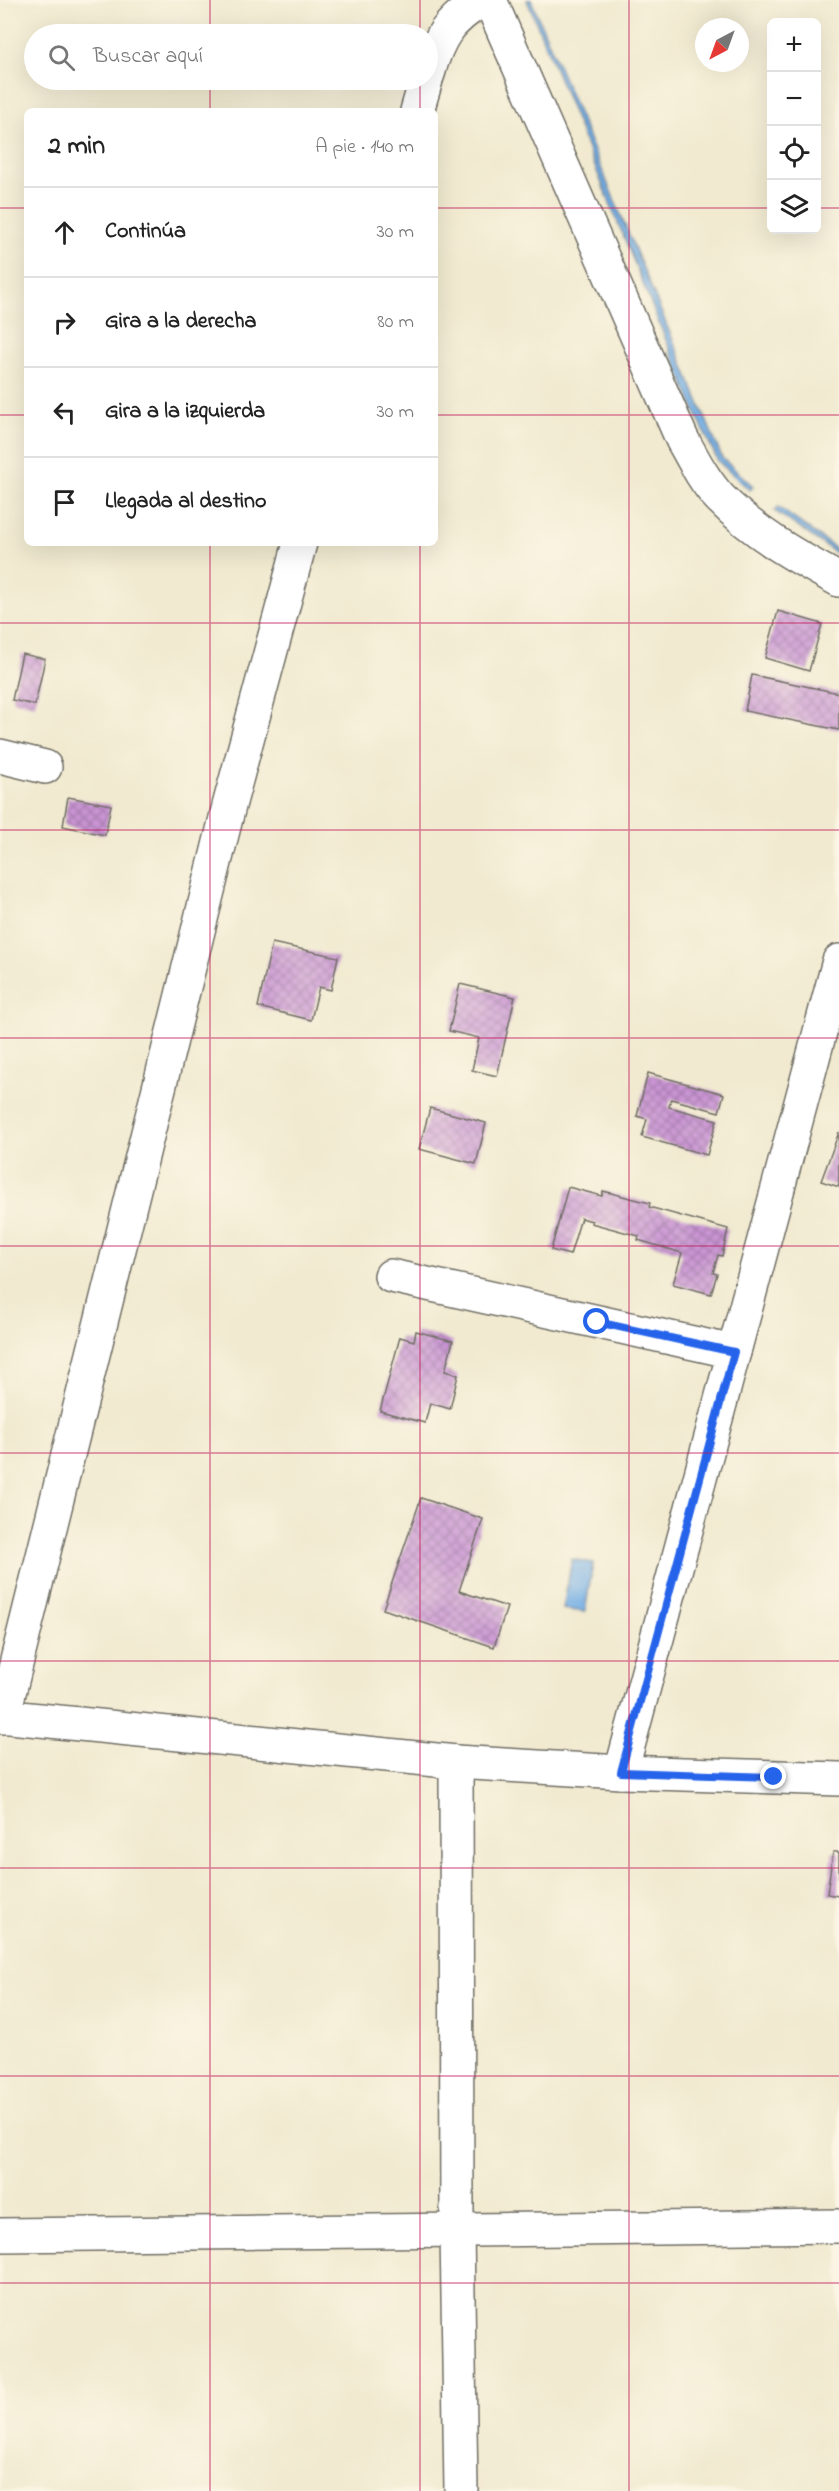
<!DOCTYPE html>
<html lang="es">
<head>
<meta charset="utf-8">
<style>
  :root { --surface:#fff; --page:#f6f6f6; --text:#222; --muted:#767676; --line:#e0e0e0 }
  body { margin:0; font-family:"Indie Flower",sans-serif; background:var(--page); color:var(--text) }
  .controls { position:absolute; right:18px; top:18px; display:grid; overflow:hidden; border-radius:9px; box-shadow:0 6px 24px #0002 }
  .controls button { width:54px; height:54px; display:grid; place-items:center; padding:0; border:0; border-bottom:2px solid var(--line); background:var(--surface); color:var(--text); font:30px sans-serif }
  .compass { position:absolute; left:695px; top:18px; width:54px; height:54px; border-radius:50%; background:var(--surface); box-shadow:0 6px 24px #0002; rotate:221deg }
  .stop { position:absolute; width:18px; height:18px; margin:-14px; border:4px solid #2563eb; border-radius:50%; background:#fff }
  .stop.end { background:#2563eb; border-color:#fff; box-shadow:0 2px 6px #0008 }
  .list { margin:0; padding:0; list-style:none }
  h2 { display:flex; justify-content:space-between; align-items:center; height:78px; margin:0; padding:0 24px; font-size:26px }
  h2 small { font-size:20px; font-weight:400; color:var(--muted) }
  .list li { display:grid; grid-template-columns:39px 1fr auto; gap:18px; align-items:center; box-sizing:border-box; height:90px; padding:0 24px; border-top:2px solid var(--line) }
  .list b { display:block; font-size:22px; white-space:nowrap }
  .list em { font-size:20px; font-style:normal; color:var(--muted) }
  .icon { flex:none; width:33px; height:33px; fill:none; stroke:currentColor; stroke-width:2; stroke-linecap:round; stroke-linejoin:round }
  .map { position:relative; flex:none; width:839px; height:2491px; overflow:hidden }
  .search { position:absolute; background:var(--surface); box-shadow:0 6px 24px #0002; left:24px; top:24px; width:414px; height:66px; display:flex; align-items:center; gap:15px; box-sizing:border-box; padding:0 21px; border-radius:33px; color:var(--muted); font-size:22px }
  .panel { position:absolute; background:var(--surface); box-shadow:0 6px 24px #0002; left:24px; top:108px; width:414px; height:438px; border-radius:9px }
  .map>svg:first-child { display:block }
</style>
</head>
<body>
<div class="map">
<svg width="839" height="2491" viewBox="0 0 839 2491">
  <defs>
    <pattern id="building-cross-hatch" width="8" height="8" patternUnits="userSpaceOnUse" patternTransform="scale(1.5)"><rect width="8" height="8" fill="#c994d3"/><path d="M0 0l8 8M0 8l8-8" fill="none" stroke="#a379ab"/></pattern>
  </defs>
  <rect width="100%" height="100%" fill="#fcf5e5"/>
  <filter id="ink" filterUnits="userSpaceOnUse"><feTurbulence type="fractalNoise" baseFrequency=".0167" numOctaves="2"/><feDisplacementMap in="SourceGraphic" scale="12" xChannelSelector="R" yChannelSelector="G"/><feConvolveMatrix kernelMatrix="1 2 1 2 8 2 1 2 1" color-interpolation-filters="sRGB"/></filter>
  <filter id="wash" filterUnits="userSpaceOnUse"><feTurbulence type="fractalNoise" baseFrequency=".008" numOctaves="4" result="noise"/><feDisplacementMap in="SourceGraphic" scale="24" xChannelSelector="R" yChannelSelector="G"/><feGaussianBlur stdDeviation="1.35" result="paint"/><feColorMatrix in="noise" values="0 0 0 0 0 0 0 0 0 0 0 0 0 0 0 0 0 1.4 0 .05"/><feComposite in="paint" operator="in"/></filter>
  <g filter="url(#wash)">
    <rect width="100%" height="100%" fill="#f1ead0"/>
    <!-- water -->
    <g fill="#75afe5" stroke="#506d88" stroke-width="1.5">
      <path d="M527 0H531L722 458 753 486 750 490 718 461 698 418Z"/>
      <path d="M778 507 839 551V555L775 511Z"/>
      <path d="M572 1559 593 1563 585 1612 563 1609Z"/>
    </g>
    <g id="blocks">
      <!-- building -->
      <g fill="url(#building-cross-hatch)">
        <path d="M778 611 822 624 809 671 765 658Z"/>
        <path d="M22 654 45 659 35 705 12 700Z"/>
        <path d="M752 675 839 693V730L745 711Z"/>
        <path d="M68 797 111 805 105 835 63 826Z"/>
        <path d="M272 943 338 957 331 990 319 987 311 1020 258 1007Z"/>
        <path d="M460 984 515 997 497 1076 472 1070 479 1038 449 1031Z"/>
        <path d="M648 1073 724 1094 719 1112 671 1099 669 1107 717 1120 707 1155 642 1137 647 1119 637 1116Z"/>
        <path d="M430 1108 486 1123 476 1164 419 1149Z"/>
        <path d="M839 1132V1187L821 1181Z"/>
        <path d="M568 1187 602 1196 603 1191 650 1203 649 1207 728 1229 722 1256 718 1255 713 1273 717 1274 711 1294 673 1284 682 1253 638 1240 639 1236 591 1223 592 1221 581 1218 570 1255 551 1250Z"/>
        <path d="M416 1331 453 1341 445 1371 458 1375 450 1409 430 1403 425 1423 380 1411 400 1337 414 1341Z"/>
        <path d="M421 1498 483 1519 459 1591 507 1607 494 1647 383 1609Z"/>
        <path d="M833 1852H839V1896L827 1894Z"/>
      </g>
    </g>
  </g>
  <g filter="url(#ink)">
    <use href="#blocks" fill-opacity="0" stroke="#706e65" stroke-width="1.5"/>
    <g fill="none" stroke-linecap="round" stroke-linejoin="round">
      <!-- minor casing -->
      <g stroke="#706e65" stroke-width="36">
        <g id="minor">
          <path d="M490 0 682 439C693 459 704 481 720 498 754 533 797 557 839 580"/>
          <path d="M428 74C438 37 449 20 482 0"/>
          <path d="M417 111 426 80"/>
          <path d="M0 756 45 767"/>
          <path d="M391 1276 734 1352"/>
          <path d="M0 1716 456 1762 621 1772 839 1779"/>
          <path d="M3 1717 229 806 300 543"/>
          <path d="M456 1762 457 2231 461 2491"/>
          <path d="M621 1772 839 961"/>
          <path d="M0 2235 839 2226"/>
        </g>
      </g>
      <!-- minor -->
      <use href="#minor" stroke="#fff" stroke-width="33"/>
    </g>
  </g>
  <g fill="none" stroke-linecap="round" stroke-linejoin="round" filter="url(#ink)">
    <!-- route -->
    <path stroke="#2563eb" stroke-width="8" d="M597 1322 734 1352 621 1772 774 1777"/>
  </g>
  <!-- grid -->
  <path fill="none" stroke="#c2185b" stroke-width="1.5" stroke-opacity="0.55" d="M210 0V34M420 0V34M629 0V2491M210 80V111M420 80V111M0 208H27M435 208H772M816 208H839M0 415H27M435 415H839M210 543V2491M420 543V2491M0 623H839M0 830H839M0 1038H839M0 1246H839M0 1453H839M0 1661H839M0 1868H839M0 2076H839M0 2283H839"/>
</svg>
<div class="controls">
<button>+</button>
<button>−</button>
<button><svg class="icon" aria-label="locate" viewBox="0 0 24 24"><circle cx="12" cy="12" r="6"/><path d="M12 2v4M12 18v4M2 12h4M18 12h4"/></svg></button>
<button><svg class="icon" aria-label="layers" viewBox="0 0 24 24"><path d="M12 4l9 5-9 5-9-5zM3 14l9 5 9-5"/></svg></button>
</div>
<svg class="compass" viewBox="-18 -18 36 36"><path d="M0-13l5 13h-10z" fill="#e53935"/><path d="M0 13l5-13h-10z" fill="#767676"/></svg>
<div class="stop" style="left:597px;top:1322px"></div>
<div class="stop end" style="left:774px;top:1777px"></div>
<div class="search"><svg class="icon" aria-label="search" viewBox="0 0 24 24"><circle cx="10" cy="10" r="6"/><path d="M15 15l6 6"/></svg>Buscar aquí</div>
<section class="panel">
<h2>2 min<small>A pie · 140 m</small></h2>
<ul class="list">
<li><svg class="icon" aria-label="ahead" viewBox="0 0 24 24"><path d="M12 20V5M6 11l6-6 6 6"/></svg><div><b>Continúa</b></div><em>30 m</em></li>
<li><svg class="icon" aria-label="right" viewBox="0 0 24 24"><path d="M7 20v-9h11M14 6l5 5-5 5"/></svg><div><b>Gira a la derecha</b></div><em>80 m</em></li>
<li><svg class="icon" aria-label="left" viewBox="0 0 24 24"><path d="M17 20v-9H6M10 6l-5 5 5 5"/></svg><div><b>Gira a la izquierda</b></div><em>30 m</em></li>
<li><svg class="icon" aria-label="arrive" viewBox="0 0 24 24"><path d="M6 21V4h12l-3 4 3 4H6"/></svg><div><b>Llegada al destino</b></div></li>
</ul>
</section>
</div>
</body>
</html>
